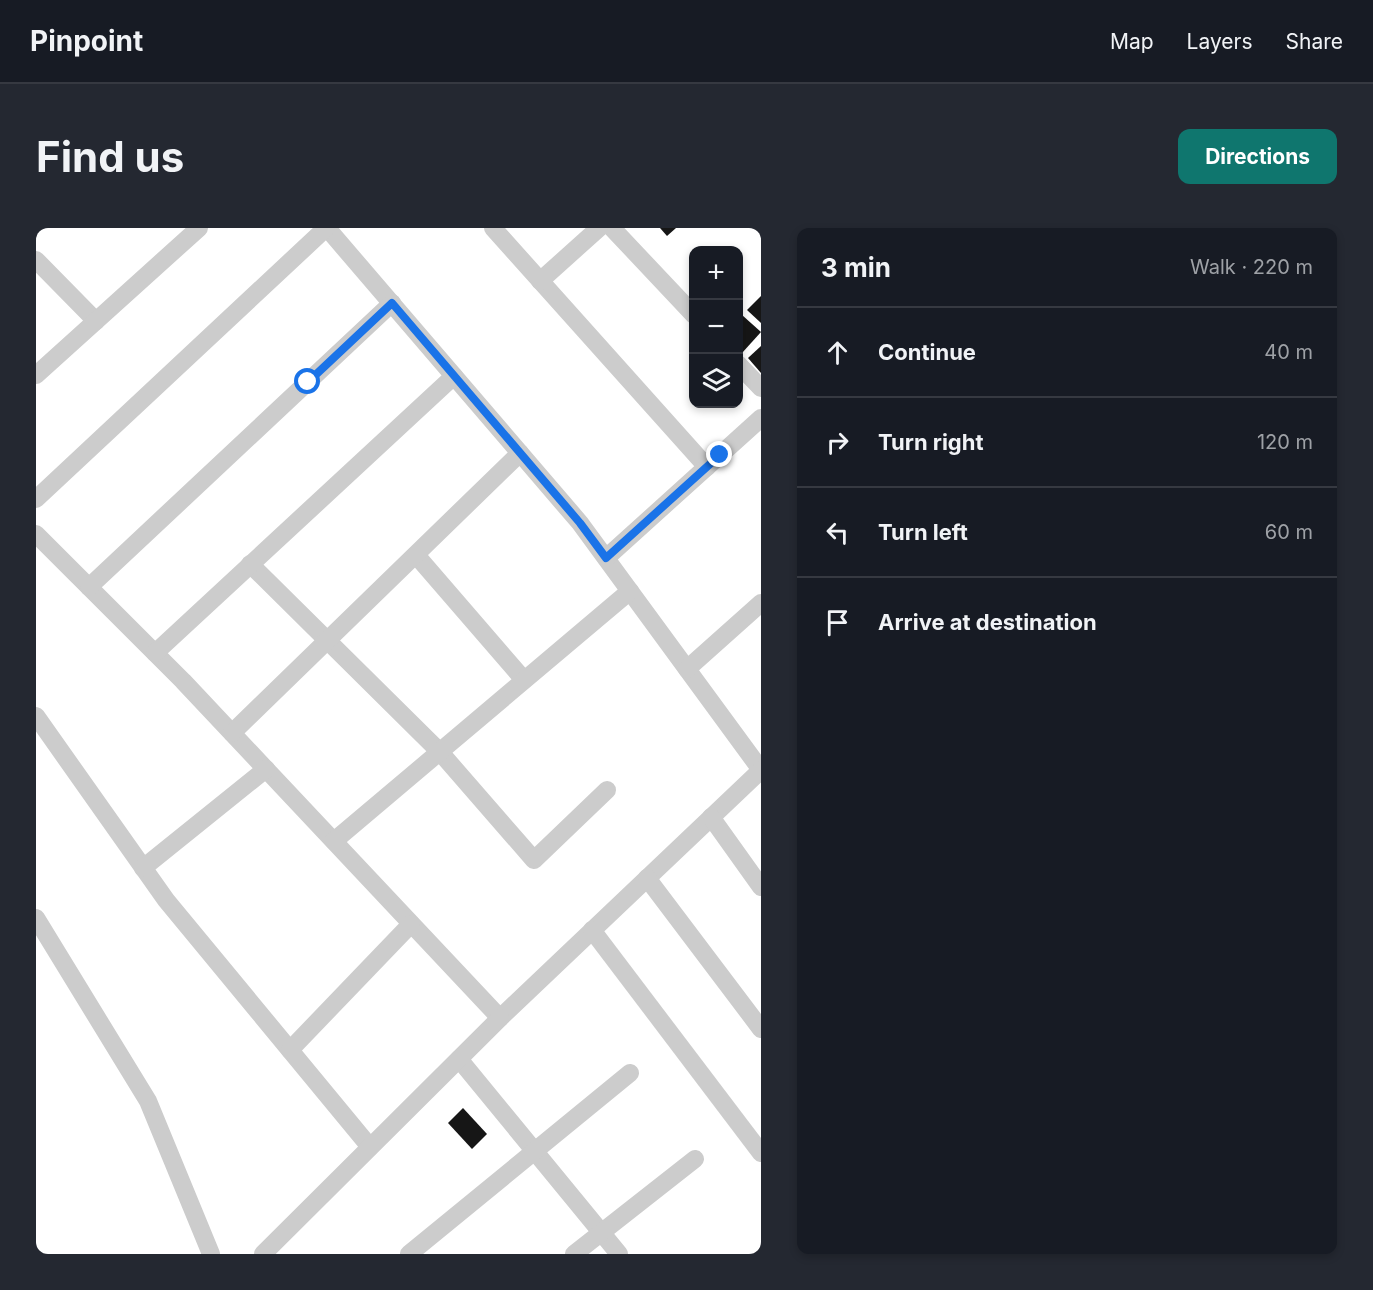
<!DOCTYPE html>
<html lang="en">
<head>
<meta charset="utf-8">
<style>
  :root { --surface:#171b24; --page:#242831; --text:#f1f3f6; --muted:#9ea1a6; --line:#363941; --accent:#0f766e }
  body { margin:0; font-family:Inter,sans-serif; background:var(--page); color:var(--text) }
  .controls { position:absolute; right:18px; top:18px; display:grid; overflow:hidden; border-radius:12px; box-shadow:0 3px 9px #0003 }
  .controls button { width:54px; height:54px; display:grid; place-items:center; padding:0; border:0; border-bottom:2px solid var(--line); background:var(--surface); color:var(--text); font:30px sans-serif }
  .stop { position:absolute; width:18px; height:18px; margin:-14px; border:4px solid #1a73e8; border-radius:50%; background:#fff }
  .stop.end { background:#1a73e8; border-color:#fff; box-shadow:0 2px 6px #0008 }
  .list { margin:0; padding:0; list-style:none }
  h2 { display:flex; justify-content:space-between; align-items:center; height:78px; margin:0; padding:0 24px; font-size:26px }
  h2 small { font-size:20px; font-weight:400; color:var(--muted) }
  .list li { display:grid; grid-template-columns:39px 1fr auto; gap:18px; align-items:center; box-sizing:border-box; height:90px; padding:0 24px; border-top:2px solid var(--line) }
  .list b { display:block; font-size:22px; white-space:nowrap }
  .list em { font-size:20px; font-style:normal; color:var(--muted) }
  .icon { flex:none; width:33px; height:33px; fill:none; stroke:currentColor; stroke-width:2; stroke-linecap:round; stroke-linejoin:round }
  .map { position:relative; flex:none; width:725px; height:1026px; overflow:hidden; border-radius:12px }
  header { display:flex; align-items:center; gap:36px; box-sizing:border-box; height:84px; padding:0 30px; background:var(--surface); border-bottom:2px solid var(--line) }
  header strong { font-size:28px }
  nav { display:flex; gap:33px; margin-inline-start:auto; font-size:21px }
  .intro { display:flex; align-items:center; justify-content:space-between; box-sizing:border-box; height:144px; padding:0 36px }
  h1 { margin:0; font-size:42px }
  .button { padding:15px 27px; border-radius:12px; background:var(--accent); color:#fff; font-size:21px; font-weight:700 }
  main { display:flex; gap:36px; padding:0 36px }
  aside { flex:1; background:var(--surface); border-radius:12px; box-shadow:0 3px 9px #0003 }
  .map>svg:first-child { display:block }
</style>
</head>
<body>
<header>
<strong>Pinpoint</strong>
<nav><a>Map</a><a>Layers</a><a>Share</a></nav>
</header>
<div class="intro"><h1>Find us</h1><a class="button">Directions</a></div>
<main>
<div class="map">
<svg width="725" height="1026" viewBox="0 0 725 1026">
  <rect width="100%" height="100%" fill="#fff"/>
  <!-- building -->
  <g fill="#161616">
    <path d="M624 0H640L631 8Z"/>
    <path d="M725 68V95L711 82Z"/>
    <path d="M706 87 725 104 706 125 702 123V91Z"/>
    <path d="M725 118V145L712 130Z"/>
    <path d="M427 880 451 906 436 921 412 895Z"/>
  </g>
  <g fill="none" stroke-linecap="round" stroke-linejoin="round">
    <!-- minor -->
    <g stroke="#ccc" stroke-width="18">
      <path d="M291 0 544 295 725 542"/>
      <path d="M457 0 671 239"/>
      <path d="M576 0 658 87"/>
      <path d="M0 32 60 93"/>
      <path d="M504 53 563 0"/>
      <path d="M702 136 725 160"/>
      <path d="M0 147 163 0"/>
      <path d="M0 271 290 0"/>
      <path d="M0 306 147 453 464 790 725 542"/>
      <path d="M380 327 488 452"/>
      <path d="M570 330 725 190"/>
      <path d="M214 336 404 524 498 632 571 562"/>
      <path d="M53 359 356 75"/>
      <path d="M119 425 418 148"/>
      <path d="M651 441 725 375"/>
      <path d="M0 488 130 672 334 919"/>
      <path d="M196 505 484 225"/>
      <path d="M675 589 725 659"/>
      <path d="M298 613 594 363"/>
      <path d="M107 640 230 541"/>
      <path d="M611 650 725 801"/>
      <path d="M0 690 112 873 175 1026"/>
      <path d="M556 702 725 925"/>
      <path d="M254 822 375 696"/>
      <path d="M423 831 583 1026"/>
      <path d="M227 1026 464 790"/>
      <path d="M373 1026 594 845"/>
      <path d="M538 1026 659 931"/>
    </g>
  </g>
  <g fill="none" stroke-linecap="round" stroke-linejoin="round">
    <!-- route -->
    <path stroke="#1a73e8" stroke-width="8" d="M272 154 356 75 544 295 570 330 684 227"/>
  </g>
</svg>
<div class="controls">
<button>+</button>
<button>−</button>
<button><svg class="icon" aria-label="layers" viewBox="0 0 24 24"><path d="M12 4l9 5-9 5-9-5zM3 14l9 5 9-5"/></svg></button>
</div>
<div class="stop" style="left:272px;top:154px"></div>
<div class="stop end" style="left:684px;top:227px"></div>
</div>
<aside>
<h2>3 min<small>Walk · 220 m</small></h2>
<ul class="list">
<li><svg class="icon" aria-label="ahead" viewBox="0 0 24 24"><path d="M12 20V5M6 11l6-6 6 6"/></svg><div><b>Continue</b></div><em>40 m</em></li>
<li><svg class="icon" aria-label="right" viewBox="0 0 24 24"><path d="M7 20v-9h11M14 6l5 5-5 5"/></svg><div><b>Turn right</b></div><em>120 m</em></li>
<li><svg class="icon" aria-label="left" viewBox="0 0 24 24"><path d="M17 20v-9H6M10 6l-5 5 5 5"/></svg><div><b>Turn left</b></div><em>60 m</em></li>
<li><svg class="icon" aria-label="arrive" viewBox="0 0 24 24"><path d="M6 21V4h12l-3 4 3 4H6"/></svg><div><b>Arrive at destination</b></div></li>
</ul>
</aside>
</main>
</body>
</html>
